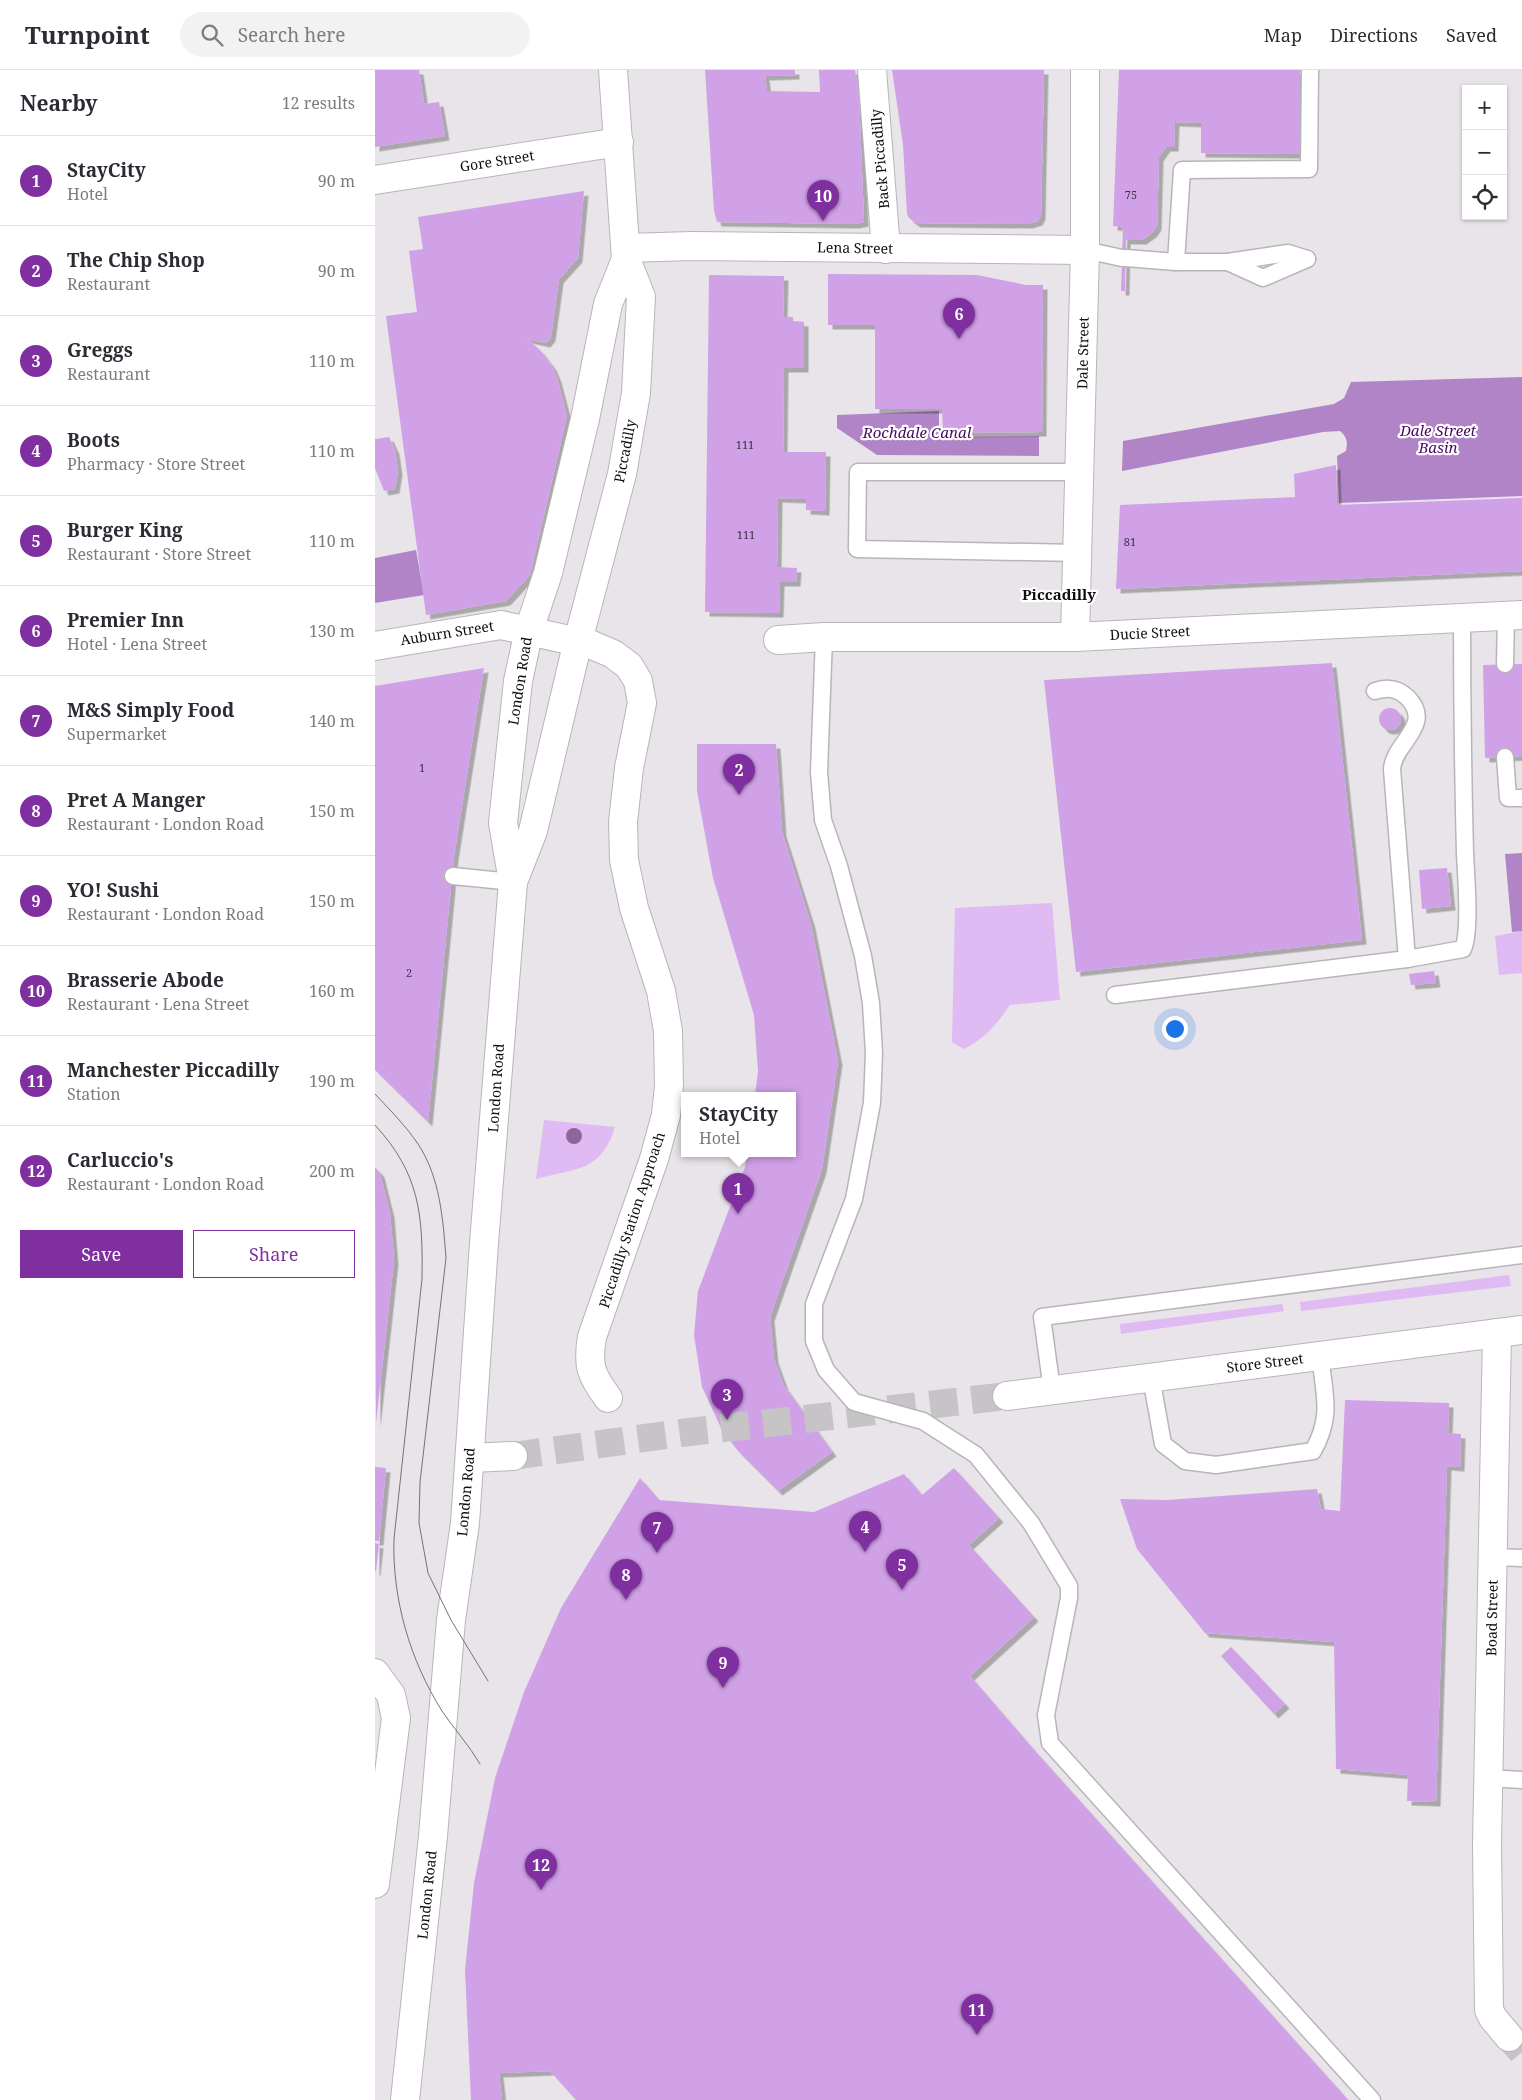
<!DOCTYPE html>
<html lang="en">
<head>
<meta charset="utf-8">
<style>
  :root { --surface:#fff; --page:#f2f2f3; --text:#2b2b33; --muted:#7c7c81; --line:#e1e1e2; --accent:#7f2f9f }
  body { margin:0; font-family:"Noto Serif",serif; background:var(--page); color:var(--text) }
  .controls { position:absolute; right:15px; top:15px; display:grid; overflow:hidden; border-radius:0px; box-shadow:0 1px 4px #0004 }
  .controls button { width:45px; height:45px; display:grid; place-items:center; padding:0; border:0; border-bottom:1px solid var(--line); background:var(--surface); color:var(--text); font:25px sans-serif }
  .you { position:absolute; left:799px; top:958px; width:18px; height:18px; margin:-12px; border:4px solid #fff; border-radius:50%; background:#1a73e8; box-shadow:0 0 0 8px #1a73e833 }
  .badge { display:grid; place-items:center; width:32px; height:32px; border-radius:50%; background:var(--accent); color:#fff; font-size:16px; font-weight:700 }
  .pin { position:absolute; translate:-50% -41px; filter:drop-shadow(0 1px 2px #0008) }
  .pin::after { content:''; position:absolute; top:26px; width:18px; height:15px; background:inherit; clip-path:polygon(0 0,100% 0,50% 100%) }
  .popup { position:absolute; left:306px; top:1022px; width:115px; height:65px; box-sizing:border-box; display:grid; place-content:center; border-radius:0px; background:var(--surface); filter:drop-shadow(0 1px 4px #0005); font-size:16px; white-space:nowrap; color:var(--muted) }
  .popup b { font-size:19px; color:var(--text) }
  .popup::after { content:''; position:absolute; left:50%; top:100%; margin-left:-10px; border:10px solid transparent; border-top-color:var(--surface) }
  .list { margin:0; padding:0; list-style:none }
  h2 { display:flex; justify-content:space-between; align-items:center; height:65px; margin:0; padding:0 20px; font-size:21px }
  h2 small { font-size:16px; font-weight:400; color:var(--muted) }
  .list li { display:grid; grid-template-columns:32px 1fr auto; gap:15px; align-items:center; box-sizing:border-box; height:90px; padding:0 20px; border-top:1px solid var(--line) }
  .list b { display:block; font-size:19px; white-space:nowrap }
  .list p { margin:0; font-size:16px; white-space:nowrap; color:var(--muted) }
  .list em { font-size:16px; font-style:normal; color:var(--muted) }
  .actions { display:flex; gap:10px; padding:15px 20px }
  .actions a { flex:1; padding:11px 0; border:1px solid var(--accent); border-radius:0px; text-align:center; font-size:18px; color:var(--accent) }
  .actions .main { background:var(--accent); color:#fff }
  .icon { flex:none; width:28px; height:28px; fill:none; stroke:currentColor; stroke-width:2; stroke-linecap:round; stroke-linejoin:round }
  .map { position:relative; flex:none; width:1147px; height:2030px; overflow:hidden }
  header { display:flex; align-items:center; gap:30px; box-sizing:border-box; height:70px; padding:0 25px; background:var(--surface); border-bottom:1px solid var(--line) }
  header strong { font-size:24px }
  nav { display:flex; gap:28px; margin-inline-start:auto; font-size:18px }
  .search { width:350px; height:45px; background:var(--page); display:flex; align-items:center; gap:12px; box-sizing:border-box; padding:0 18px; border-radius:28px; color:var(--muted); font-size:19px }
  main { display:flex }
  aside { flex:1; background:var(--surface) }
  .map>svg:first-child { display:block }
</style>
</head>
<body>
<header>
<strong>Turnpoint</strong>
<div class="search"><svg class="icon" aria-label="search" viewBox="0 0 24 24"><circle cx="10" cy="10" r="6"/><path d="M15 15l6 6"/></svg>Search here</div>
<nav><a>Map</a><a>Directions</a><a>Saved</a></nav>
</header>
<main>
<aside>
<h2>Nearby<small>12 results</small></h2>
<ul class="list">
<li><span class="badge">1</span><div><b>StayCity</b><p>Hotel</p></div><em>90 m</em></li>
<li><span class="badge">2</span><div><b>The Chip Shop</b><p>Restaurant</p></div><em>90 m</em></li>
<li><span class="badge">3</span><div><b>Greggs</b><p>Restaurant</p></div><em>110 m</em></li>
<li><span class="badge">4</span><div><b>Boots</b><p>Pharmacy · Store Street</p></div><em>110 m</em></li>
<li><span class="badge">5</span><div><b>Burger King</b><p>Restaurant · Store Street</p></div><em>110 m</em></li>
<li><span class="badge">6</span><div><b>Premier Inn</b><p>Hotel · Lena Street</p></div><em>130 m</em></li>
<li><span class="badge">7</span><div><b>M&amp;S Simply Food</b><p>Supermarket</p></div><em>140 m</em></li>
<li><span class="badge">8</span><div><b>Pret A Manger</b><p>Restaurant · London Road</p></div><em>150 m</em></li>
<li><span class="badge">9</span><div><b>YO! Sushi</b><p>Restaurant · London Road</p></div><em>150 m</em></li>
<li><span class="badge">10</span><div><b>Brasserie Abode</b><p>Restaurant · Lena Street</p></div><em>160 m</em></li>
<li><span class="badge">11</span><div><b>Manchester Piccadilly</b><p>Station</p></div><em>190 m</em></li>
<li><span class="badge">12</span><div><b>Carluccio's</b><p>Restaurant · London Road</p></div><em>200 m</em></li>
</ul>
<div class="actions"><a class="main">Save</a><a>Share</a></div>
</aside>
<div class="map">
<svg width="1147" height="2030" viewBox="0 0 1147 2030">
  <defs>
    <filter id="shadow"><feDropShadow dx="4.5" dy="4.5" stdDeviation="0" flood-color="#0004"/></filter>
  </defs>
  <rect width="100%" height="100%" fill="#e8e4e9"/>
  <!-- green -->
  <g fill="#e0baf3">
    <path d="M677 833 685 930 635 935C621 955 611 968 589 979L577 972 580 838Z"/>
    <path d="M1147 861V903L1124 905 1120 866Z"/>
    <path d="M169 1050 240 1057C226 1102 202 1098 161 1109Z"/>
    <path d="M1134 1205 1136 1216 926 1241 925 1232Z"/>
    <path d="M907 1234 909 1241 746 1264 745 1254Z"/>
  </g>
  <!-- water -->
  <g fill="#b183c7">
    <path d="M1147 307V426L964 433 962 386 971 381C973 372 972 367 965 361L948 362 747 401 748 371 959 334 969 328 976 312Z"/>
    <path d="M564 341V367L664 366V386L502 385 462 358V345Z"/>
    <path d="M41 480 49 525 0 533V488Z"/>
    <path d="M1147 783V861L1137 862 1130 784Z"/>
  </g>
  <!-- building -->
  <g fill="#d1a1e8" filter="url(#shadow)">
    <path d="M0 0H44L49 34 64 32 70 66 0 77Z"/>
    <path d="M330 0H420V5L390 6 392 21 445 22 444 0H480L484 26 489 152 480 154 342 152 339 141Z"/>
    <path d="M517 0H669L666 145 663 151 653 154 541 153 534 148 532 144 528 75Z"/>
    <path d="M744 0H925V84L826 83V53L800 52 799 77H791L784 87 782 156 777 163 767 170H751L750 221H746L748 157 738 156Z"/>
    <path d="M209 121 203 188 184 209 176 267 171 273 152 269 165 280 177 296 182 308 192 346 155 505 131 531 51 545 11 246 42 242 34 181 48 179 43 147Z"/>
    <path d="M453 204 602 205 651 215H668L667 362 568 363 567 339H500V255H453Z"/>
    <path d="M334 205 409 206 408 247H418V251L429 252V298H409L408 382H451L450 441 431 440V429L403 428 402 497 422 498 421 512H405L404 543 330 542Z"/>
    <path d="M14 367 20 380 23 401 20 419 9 421 0 398V369Z"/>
    <path d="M961 395 962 435 1147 428V501L741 519 745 435 920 427 919 404Z"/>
    <path d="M957 593 987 870 701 902 669 610Z"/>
    <path d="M1147 594V686L1110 688 1108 595Z"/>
    <path d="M109 598 79 786 53 1052 0 1000V616Z"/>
    <circle cx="1015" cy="649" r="11"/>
    <path d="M322 674H401L407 762 436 854 463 991 447 1099 395 1247 399 1289 409 1316 457 1382 403 1421 363 1381 347 1360 327 1317 319 1265 323 1221 370 1097 372 1083H417V1025H380L383 1001 379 945 338 808 322 721Z"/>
    <path d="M1072 798 1076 836 1047 839 1044 800Z"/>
    <path d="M1059 901 1061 913 1036 915 1034 904Z"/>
    <path d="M0 1097 5 1103 15 1143 19 1190 1 1353Z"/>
    <path d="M970 1330 1074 1333 1073 1363 1086 1364 1085 1397 1072 1396 1061 1732 1032 1731 1033 1705 961 1699 959 1572 830 1563 762 1479 745 1429 792 1430 942 1419 946 1439 965 1441Z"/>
    <path d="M0 1397 11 1398 4 1471H0Z"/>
    <path d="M579 1398 624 1448 594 1475 659 1547 595 1606 659 1680 973 2030H201L175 2001 124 2003 127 2030H96L90 1900 99 1813 120 1708 149 1622 186 1538 265 1408 284 1430 439 1442 529 1404 547 1425Z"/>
    <path d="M0 1473 4 1474 1 1501H0Z"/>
    <path d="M856 1577 910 1634 899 1644 846 1586Z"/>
  </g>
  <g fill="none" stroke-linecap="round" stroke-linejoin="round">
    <!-- minor-tunnel -->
    <path stroke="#c7c4c8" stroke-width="28" stroke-dasharray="28 14" stroke-linecap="butt" d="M1134 1967 1147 1982"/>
    <!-- tertiary-tunnel -->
    <path stroke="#c7c4c8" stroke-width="28" stroke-dasharray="28 14" stroke-linecap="butt" d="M138 1386 306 1363 632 1326"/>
    <!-- service casing -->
    <g stroke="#b8b5b9" stroke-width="19">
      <g id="service">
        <path d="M710 180 747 188"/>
        <path d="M751 188 801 192H853L913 183 932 189"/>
        <path d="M801 192 807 100 934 99 935 0"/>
        <path d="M853 192 888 208 932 189"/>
        <path d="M704 483 482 479 483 402H706"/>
        <path d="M449 567 444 702 448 750 464 796 488 886 496 933 499 983 497 1033 479 1129 439 1234V1271L451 1300 479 1332 548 1351 601 1385 656 1453 694 1516V1528L671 1645 675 1673 997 2030"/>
        <path d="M1130 594 1131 546"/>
        <path d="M1000 621C1012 617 1022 618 1032 627 1060 655 1019 672 1017 699L1032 889"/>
        <path d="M1130 687 1133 728H1147"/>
        <path d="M78 806 138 812"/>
        <path d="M740 925 1032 889 1088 879C1096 860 1091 806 1090 784 1088 705 1087 626 1087 547"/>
        <path d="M776 1307 788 1374 810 1391 841 1395 938 1381C958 1346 949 1324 945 1285"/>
        <path d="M677 1320 667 1247 1147 1185"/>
        <path d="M1118 1487 1147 1488"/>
        <path d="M1114 1708 1147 1710"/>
      </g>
    </g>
    <!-- minor casing -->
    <g stroke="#b8b5b9" stroke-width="30">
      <g id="minor">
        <path d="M497 0 511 179"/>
        <path d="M0 110 244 72"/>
        <path d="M251 178 317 176 710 180"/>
        <path d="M700 567 710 180V0"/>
        <path d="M403 570 449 567H700L1147 545"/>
        <path d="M0 576 126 555 217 575 238 584 254 596 263 611 267 633 254 698 248 752 249 790 259 838 286 921 293 961 294 1016 291 1045 279 1089 217 1267C212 1296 216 1305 233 1328"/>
        <path d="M1122 1263 1112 1775 1114 1940 1118 1948 1134 1967"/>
      </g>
    </g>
    <!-- tertiary casing -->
    <g stroke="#b8b5b9" stroke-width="30">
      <g id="tertiary">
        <path d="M632 1326 1147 1260"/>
        <path d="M95 1388 138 1386"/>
      </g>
    </g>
    <!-- primary casing -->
    <g stroke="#b8b5b9" stroke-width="30">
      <g id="primary">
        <path d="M138 812 158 761 203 571 247 404 261 323 266 227 251 189 238 0"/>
        <path d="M0 1603 16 1625 21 1648 0 1814"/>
        <path d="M30 2030 58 1766 76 1550 90 1453 109 1173 138 812 128 753 143 611 154 560 173 503 210 349 233 234 251 189"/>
      </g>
    </g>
    <!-- service -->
    <use href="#service" stroke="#fff" stroke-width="16"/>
    <!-- minor -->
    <use href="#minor" stroke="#fff" stroke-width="28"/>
    <!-- tertiary -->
    <use href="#tertiary" stroke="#fff" stroke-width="28"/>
    <!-- primary -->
    <use href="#primary" stroke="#fff" stroke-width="28"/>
    <!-- tram -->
    <g stroke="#757376" stroke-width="1">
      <path d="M0 1024C15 1040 31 1056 43 1074 65 1107 68 1149 71 1188L45 1412 44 1453 53 1503 76 1550 113 1611"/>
      <path d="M0 1055C45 1104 48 1145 47 1209L19 1469C17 1529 35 1590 67 1641 79 1659 94 1675 105 1694"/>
    </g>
  </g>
  <!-- trees -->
  <circle fill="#8d679a" cx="199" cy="1066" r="8"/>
  <g text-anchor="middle" stroke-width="4.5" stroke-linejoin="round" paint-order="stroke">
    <!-- number labels -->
    <g font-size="11" fill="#403345">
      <text x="756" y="129">75</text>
      <text x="370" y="379">111</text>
      <text x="371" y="469">111</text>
      <text x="755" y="476">81</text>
      <text x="47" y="702">1</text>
      <text x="34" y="907">2</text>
    </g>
    <!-- street labels -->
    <g font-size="14" fill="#0f0e0f" stroke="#fff">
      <text transform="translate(505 89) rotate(-95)" y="5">Back Piccadilly</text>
      <text transform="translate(122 91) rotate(-9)" y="5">Gore Street</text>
      <text transform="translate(480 178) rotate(1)" y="5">Lena Street</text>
      <text transform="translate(708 283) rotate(-89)" y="5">Dale Street</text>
      <text transform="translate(250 381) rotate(-79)" y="5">Piccadilly</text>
      <text transform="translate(72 563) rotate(-9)" y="5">Auburn Street</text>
      <text transform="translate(775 563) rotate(-3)" y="5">Ducie Street</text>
      <text transform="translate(145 611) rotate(-81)" y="5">London Road</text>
      <text transform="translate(121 1018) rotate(-86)" y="5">London Road</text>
      <text transform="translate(257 1150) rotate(-72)" y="5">Piccadilly Station Approach</text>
      <text transform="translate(890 1293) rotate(-7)" y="5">Store Street</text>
      <text transform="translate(91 1422) rotate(-85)" y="5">London Road</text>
      <text transform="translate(1117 1548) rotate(-89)" y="5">Boad Street</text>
      <text transform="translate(52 1825) rotate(-84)" y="5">London Road</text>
    </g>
    <!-- water labels -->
    <g font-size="15" font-style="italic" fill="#490960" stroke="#fff">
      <text x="1063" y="366">Dale Street<tspan x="1063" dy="17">Basin</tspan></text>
      <text x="542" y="368">Rochdale Canal</text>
    </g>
    <!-- neighbourhood labels -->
    <g font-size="15" font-weight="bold" fill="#0f0e0f" stroke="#fff">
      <text x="684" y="530">Piccadilly</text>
    </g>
  </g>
</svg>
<div class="controls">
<button>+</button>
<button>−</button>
<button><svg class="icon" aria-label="locate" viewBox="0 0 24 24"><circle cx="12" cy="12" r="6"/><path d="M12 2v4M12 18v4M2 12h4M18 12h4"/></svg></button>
</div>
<div class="you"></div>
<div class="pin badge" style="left:363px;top:1144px">1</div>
<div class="popup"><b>StayCity</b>Hotel</div>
<div class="pin badge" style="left:364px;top:725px">2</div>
<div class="pin badge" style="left:352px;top:1350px">3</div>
<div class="pin badge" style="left:490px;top:1482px">4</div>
<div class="pin badge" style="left:527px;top:1520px">5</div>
<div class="pin badge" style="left:584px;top:269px">6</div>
<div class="pin badge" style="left:282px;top:1483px">7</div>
<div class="pin badge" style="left:251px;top:1530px">8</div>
<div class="pin badge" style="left:348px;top:1618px">9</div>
<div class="pin badge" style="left:448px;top:151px">10</div>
<div class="pin badge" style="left:602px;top:1965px">11</div>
<div class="pin badge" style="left:166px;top:1820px">12</div>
</div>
</main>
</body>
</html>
